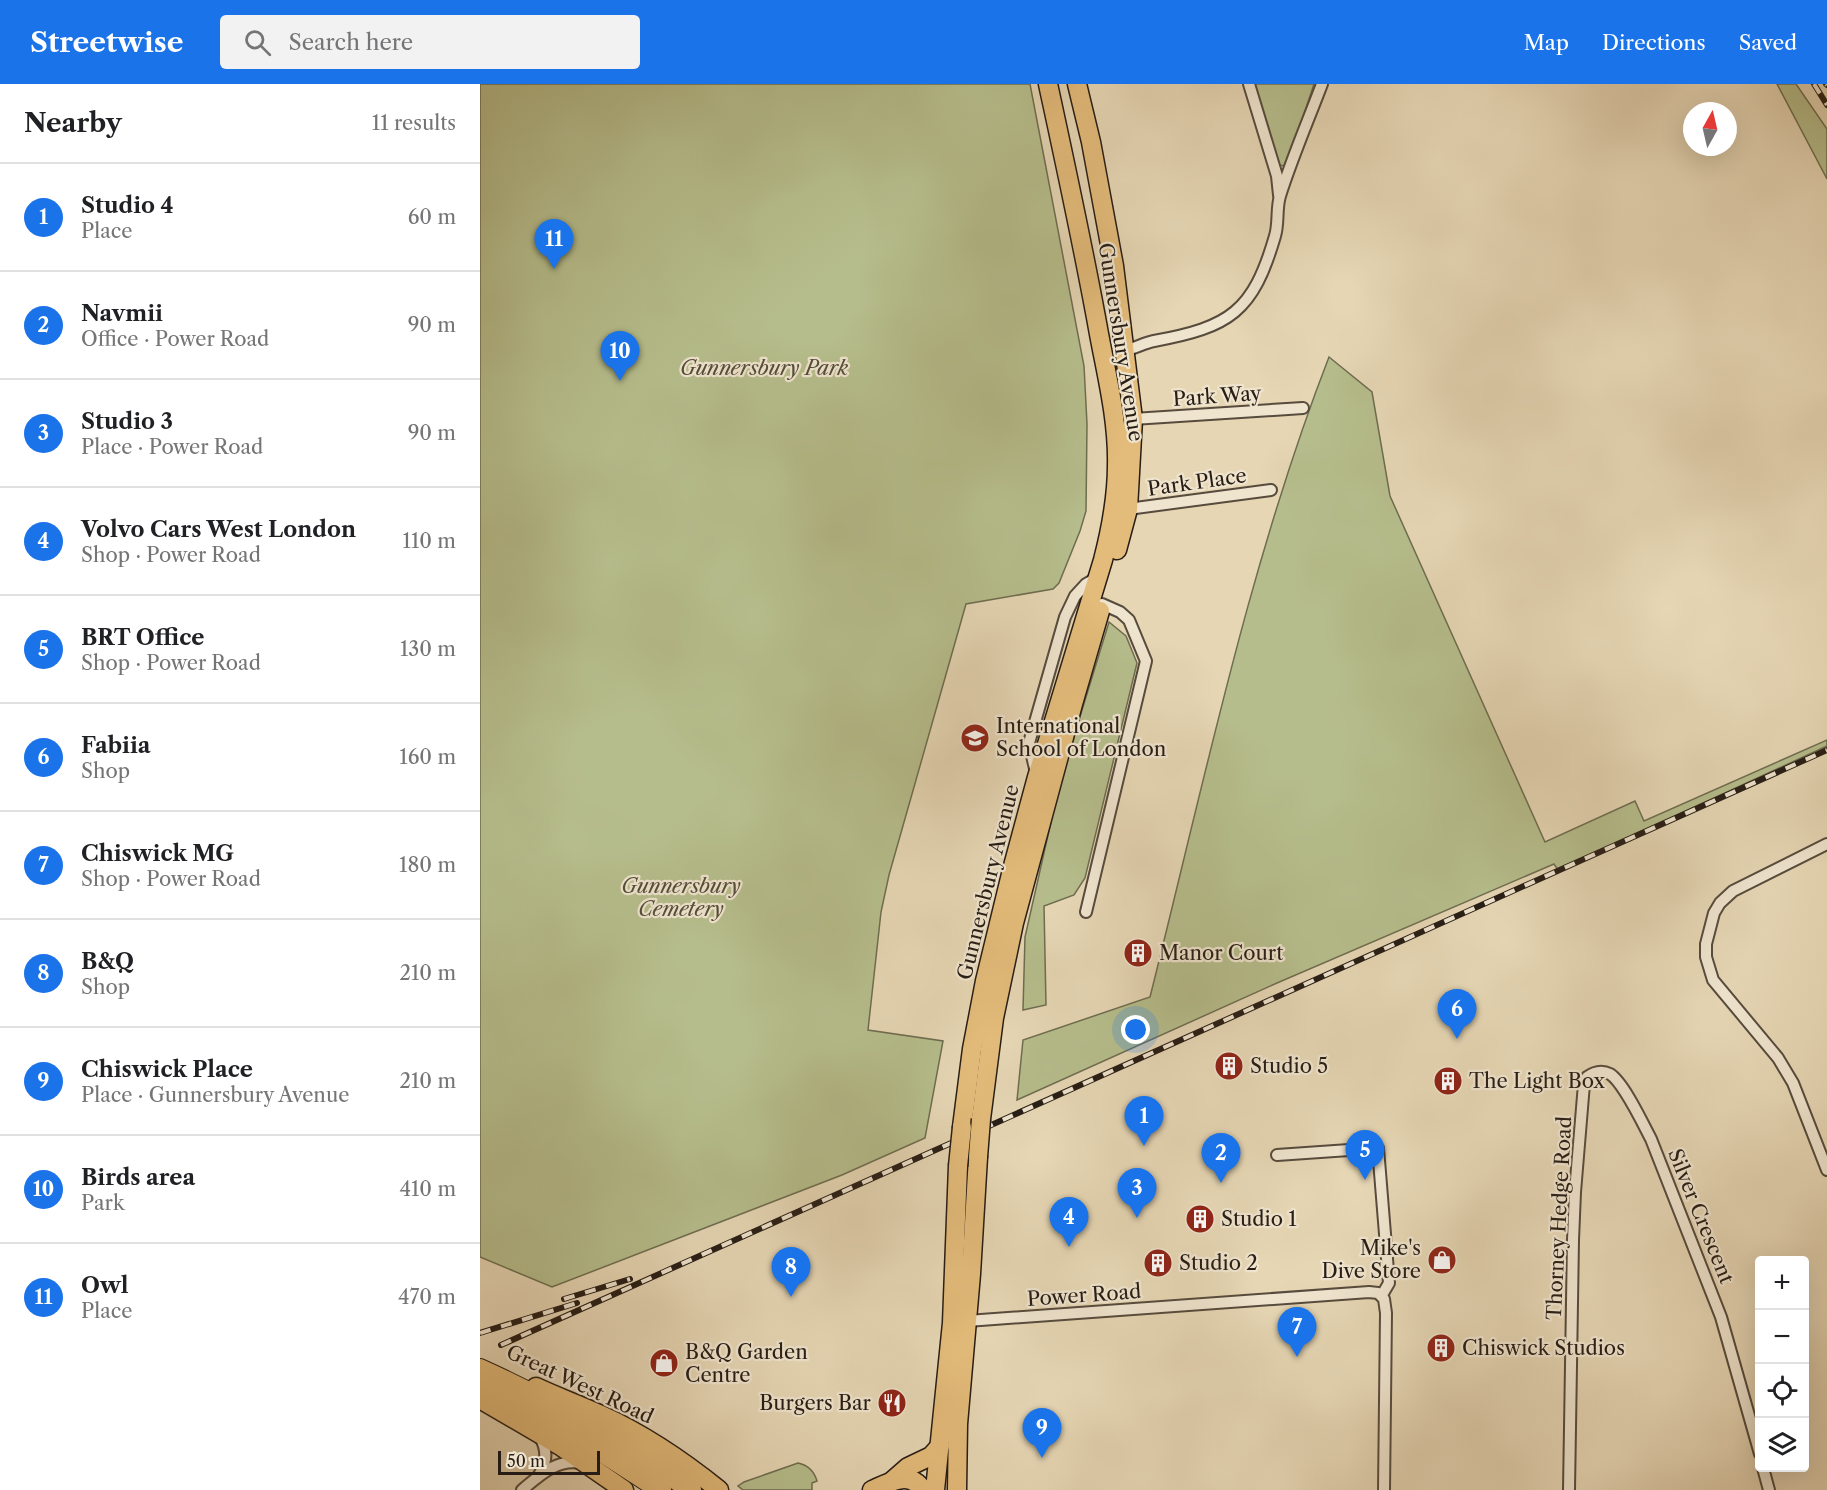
<!DOCTYPE html>
<html lang="en">
<head>
<meta charset="utf-8">
<style>
  :root { --surface:#fff; --page:#f2f2f2; --text:#202124; --muted:#757577; --line:#e0e0e0; --accent:#1a73e8 }
  body { margin:0; font-family:"Libre Caslon Text",serif; background:var(--page); color:var(--text) }
  .controls { position:absolute; right:18px; bottom:18px; display:grid; overflow:hidden; border-radius:6px; box-shadow:0 6px 24px #0002 }
  .controls button { width:54px; height:54px; display:grid; place-items:center; padding:0; border:0; border-bottom:2px solid var(--line); background:var(--surface); color:var(--text); font:30px sans-serif }
  .compass { position:absolute; left:1203px; top:18px; width:54px; height:54px; border-radius:50%; background:var(--surface); box-shadow:0 6px 24px #0002; rotate:8deg }
  .scale { position:absolute; left:18px; bottom:15px; width:102px; box-sizing:border-box; padding-left:6px; border:3px solid #271d15; border-top:0; font-size:16px; line-height:21px; white-space:nowrap; color:#271d15; -webkit-text-stroke:4px #efe4ce; paint-order:stroke }
  .you { position:absolute; left:656px; top:946px; width:21px; height:21px; margin:-15px; border:4px solid #fff; border-radius:50%; background:#1a73e8; box-shadow:0 0 0 9px #1a73e833 }
  .badge { display:grid; place-items:center; width:39px; height:39px; border-radius:50%; background:var(--accent); color:#fff; font-size:20px; font-weight:700 }
  .pin { position:absolute; translate:-50% -50px; filter:drop-shadow(0 2px 3px #0008) }
  .pin::after { content:''; position:absolute; top:32px; width:21px; height:18px; background:inherit; clip-path:polygon(0 0,100% 0,50% 100%) }
  .list { margin:0; padding:0; list-style:none }
  h2 { display:flex; justify-content:space-between; align-items:center; height:78px; margin:0; padding:0 24px; font-size:26px }
  h2 small { font-size:20px; font-weight:400; color:var(--muted) }
  .list li { display:grid; grid-template-columns:39px 1fr auto; gap:18px; align-items:center; box-sizing:border-box; height:108px; padding:0 24px; border-top:2px solid var(--line) }
  .list b { display:block; font-size:22px; white-space:nowrap }
  .list p { margin:0; font-size:20px; white-space:nowrap; color:var(--muted) }
  .list em { font-size:20px; font-style:normal; color:var(--muted) }
  .icon { flex:none; width:33px; height:33px; fill:none; stroke:currentColor; stroke-width:2; stroke-linecap:round; stroke-linejoin:round }
  .map { position:relative; flex:none; width:1347px; height:1406px; overflow:hidden }
  header { display:flex; align-items:center; gap:36px; box-sizing:border-box; height:84px; padding:0 30px; background:var(--accent); color:#fff }
  header strong { font-size:28px }
  nav { display:flex; gap:33px; margin-inline-start:auto; font-size:21px }
  .search { width:420px; height:54px; background:var(--page); display:flex; align-items:center; gap:15px; box-sizing:border-box; padding:0 21px; border-radius:6px; color:var(--muted); font-size:22px }
  main { display:flex }
  aside { flex:1; background:var(--surface) }
  .map>svg:first-child { display:block }
</style>
</head>
<body>
<header>
<strong>Streetwise</strong>
<div class="search"><svg class="icon" aria-label="search" viewBox="0 0 24 24"><circle cx="10" cy="10" r="6"/><path d="M15 15l6 6"/></svg>Search here</div>
<nav><a>Map</a><a>Directions</a><a>Saved</a></nav>
</header>
<main>
<aside>
<h2>Nearby<small>11 results</small></h2>
<ul class="list">
<li><span class="badge">1</span><div><b>Studio 4</b><p>Place</p></div><em>60 m</em></li>
<li><span class="badge">2</span><div><b>Navmii</b><p>Office · Power Road</p></div><em>90 m</em></li>
<li><span class="badge">3</span><div><b>Studio 3</b><p>Place · Power Road</p></div><em>90 m</em></li>
<li><span class="badge">4</span><div><b>Volvo Cars West London</b><p>Shop · Power Road</p></div><em>110 m</em></li>
<li><span class="badge">5</span><div><b>BRT Office</b><p>Shop · Power Road</p></div><em>130 m</em></li>
<li><span class="badge">6</span><div><b>Fabiia</b><p>Shop</p></div><em>160 m</em></li>
<li><span class="badge">7</span><div><b>Chiswick MG</b><p>Shop · Power Road</p></div><em>180 m</em></li>
<li><span class="badge">8</span><div><b>B&amp;Q</b><p>Shop</p></div><em>210 m</em></li>
<li><span class="badge">9</span><div><b>Chiswick Place</b><p>Place · Gunnersbury Avenue</p></div><em>210 m</em></li>
<li><span class="badge">10</span><div><b>Birds area</b><p>Park</p></div><em>410 m</em></li>
<li><span class="badge">11</span><div><b>Owl</b><p>Place</p></div><em>470 m</em></li>
</ul>
</aside>
<div class="map">
<svg width="1347" height="1406" viewBox="0 0 1347 1406">
  <rect width="100%" height="100%" fill="#e6d6b4"/>
  <filter id="stains"><feTurbulence type="fractalNoise" baseFrequency=".00333" numOctaves="4"/><feColorMatrix values="0 0 0 0 .2 0 0 0 0 .09 0 0 0 0 .02 0 0 0 .5 -.17"/></filter>
  <radialGradient id="worn" r=".72"><stop offset=".6" stop-color="#630" stop-opacity="0"/><stop offset="1" stop-color="#630" stop-opacity=".3"/></radialGradient>
  <!-- green -->
  <g fill="#b6bd8c" stroke="#6e6d50" stroke-width="1.5">
    <path d="M0 0H550L604 282 607 340 606 427 600 447 579 499 573 505 486 520 409 791 401 828 388 946 463 957 445 1054 362 1091 72 1203 0 1173Z"/>
    <path d="M775 0H834L807 82 797 81Z"/>
    <path d="M1297 0H1316L1347 45V95Z"/>
    <path d="M849 273 892 308 910 412 1065 758 1155 717 1164 737 1347 656V662L1078 786 1074 780 797 899 537 1016 543 956 670 913C724 699 769 479 849 273Z"/>
    <path d="M629 538 646 552 657 579 605 794 594 811 564 822 566 921 543 926 545 853 580 698Z"/>
    <path d="M318 1379C328 1381 334 1387 337 1397L332 1399V1406H263L258 1402 264 1398Z"/>
  </g>
  <g fill="none" stroke-linecap="round" stroke-linejoin="round">
    <!-- minor casing -->
    <g stroke="#574b3d" stroke-width="14">
      <g id="minor">
        <path d="M769 0 797 92 799 111"/>
        <path d="M644 266C655 265 663 259 674 257 750 243 773 228 795 152 799 139 796 125 800 112 812 74 828 37 842 0"/>
        <path d="M653 335 823 324"/>
        <path d="M648 425 791 406"/>
        <path d="M556 689 549 659 585 533 595 512 606 500 618 493"/>
        <path d="M1347 760 1253 807 1240 819 1234 829 1226 860V873L1233 896 1298 974 1313 999 1347 1086"/>
        <path d="M606 828 666 577 649 536 640 528 622 520"/>
        <path d="M797 1071 898 1064 909 1199 902 1211"/>
        <path d="M487 1237 889 1208 898 1209 904 1215 906 1229 904 1406"/>
        <path d="M1283 1384 1289 1406"/>
        <path d="M59 1391C67 1378 68 1365 59 1352"/>
        <path d="M42 1406C59 1392 77 1374 101 1379"/>
        <path d="M1089 1406 1093 1156 1095 1108 1104 1000 1107 993C1114 988 1122 986 1130 990 1144 999 1163 1040 1171 1055L1241 1233 1280 1370"/>
      </g>
    </g>
    <!-- trunk casing -->
    <g stroke="#271d15" stroke-width="21">
      <g id="trunk">
        <path d="M597 0 611 58 634 182 653 335 648 425 637 466"/>
        <path d="M501 1035 514 934 534 839 593 620 620 527"/>
        <path d="M482 1043 492 965 505 897 533 782 557 693 623 476C631 445 637 413 637 381 638 337 627 293 619 250 604 166 586 83 568 0"/>
        <path d="M56 1303C77 1313 100 1321 121 1331 163 1350 203 1377 239 1406"/>
        <path d="M0 1315 82 1363 144 1406"/>
        <path d="M412 1397 428 1383 451 1372 460 1362"/>
        <path d="M392 1406C410 1398 430 1386 443 1406"/>
        <path d="M455 1406 472 1239 478 1082"/>
        <path d="M477 1406 478 1340 491 1190 498 1073"/>
      </g>
    </g>
    <!-- motorway casing -->
    <g stroke="#271d15" stroke-width="22">
      <g id="motorway">
        <path d="M0 1285C75 1319 144 1358 211 1406"/>
        <path d="M0 1304 93 1349 181 1406"/>
      </g>
    </g>
    <!-- minor -->
    <use href="#minor" stroke="#efe4ce" stroke-width="10"/>
    <!-- trunk -->
    <use href="#trunk" stroke="#e3bb7a" stroke-width="18"/>
    <!-- motorway -->
    <use href="#motorway" stroke="#e3bb7a" stroke-width="20"/>
    <!-- rail casing -->
    <g stroke="#271d15" stroke-width="6">
      <g id="rail">
        <path d="M1334 0 1347 21"/>
        <path d="M1346 0 1347 1"/>
        <path d="M84 1215 150 1195"/>
        <path d="M0 1249 97 1219"/>
        <path d="M21 1261 1347 666"/>
      </g>
    </g>
    <!-- rail -->
    <use href="#rail" stroke="#efe4ce" stroke-width="4" stroke-dasharray="11" stroke-linecap="butt"/>
    <!-- trunk-bridge casing -->
    <g stroke="#271d15" stroke-width="21" stroke-linecap="butt">
      <g id="trunk-bridge">
        <path d="M498 1073 501 1035"/>
        <path d="M478 1082 482 1043"/>
      </g>
    </g>
    <!-- trunk-bridge -->
    <use href="#trunk-bridge" stroke="#e3bb7a" stroke-width="18"/>
  </g>
  <!-- icons -->
  <defs>
    <g id="school-disc" transform="scale(1.5)"><circle r="9.5" fill="#8f2418" stroke="#efe4ce"/><path d="M0-5L7-2L0 1L-7-2ZM-4 1L0 2.5L4 1V4Q0 6-4 4Z" fill="#fff"/></g>
    <g id="building-disc" transform="scale(1.5)"><circle r="9.5" fill="#8f2418" stroke="#efe4ce"/><path d="M-4-6H4V6H1V3H-1V6H-4ZM-2.5-4.3h1.7v1.8h-1.7ZM.8-4.3h1.7v1.8H.8ZM-2.5-1h1.7V.8h-1.7ZM.8-1h1.7V.8H.8Z" fill="#fff"/></g>
    <g id="shop-disc" transform="scale(1.5)"><circle r="9.5" fill="#8f2418" stroke="#efe4ce"/><path d="M-5-2.5h2.3a2.7 3.5 0 0 1 5.4 0H5L5.5 6h-11ZM-1.5-2.5h3a1.5 2.3 0 0 0-3 0Z" fill="#fff"/></g>
    <g id="restaurant-disc" transform="scale(1.5)"><circle r="9.5" fill="#8f2418" stroke="#efe4ce"/><path d="M-5-6h1v4h1v-4h1v4h1v-4h1v5L-1.5 .5V6h-2V.5L-5-1ZM5-6V6H3V1.5H1.5Q1.5-4 5-6Z" fill="#fff"/></g>
  </defs>
  <g fill-rule="evenodd">
    <use href="#school-disc" x="495" y="654"/>
    <use href="#building-disc" x="658" y="869"/>
    <use href="#building-disc" x="749" y="982"/>
    <use href="#building-disc" x="968" y="997"/>
    <use href="#building-disc" x="720" y="1135"/>
    <use href="#shop-disc" x="962" y="1176"/>
    <use href="#building-disc" x="678" y="1179"/>
    <use href="#building-disc" x="961" y="1264"/>
    <use href="#shop-disc" x="184" y="1279"/>
    <use href="#restaurant-disc" x="412" y="1319"/>
  </g>
  <g text-anchor="middle" stroke-width="4.5" stroke-linejoin="round" paint-order="stroke">
    <!-- street labels -->
    <g font-size="20" fill="#271d15" stroke="#efe4ce">
      <text transform="translate(641 258) rotate(81)" y="7">Gunnersbury Avenue</text>
      <text transform="translate(737 312) rotate(-4)" y="7">Park Way</text>
      <text transform="translate(717 398) rotate(-8)" y="7">Park Place</text>
      <text transform="translate(508 798) rotate(-76)" y="7">Gunnersbury Avenue</text>
      <text transform="translate(1221 1132) rotate(68)" y="7">Silver Crescent</text>
      <text transform="translate(1079 1134) rotate(-87)" y="7">Thorney Hedge Road</text>
      <text transform="translate(604 1211) rotate(-4)" y="7">Power Road</text>
      <text transform="translate(100 1300) rotate(25)" y="7">Great West Road</text>
    </g>
    <!-- park labels -->
    <g font-size="20" font-style="italic" fill="#524d39" stroke="#efe4ce">
      <text x="284" y="291">Gunnersbury Park</text>
      <text x="201" y="809">Gunnersbury<tspan x="201" dy="23">Cemetery</tspan></text>
    </g>
    <!-- poi labels -->
    <g font-size="20" fill="#271d15" stroke="#efe4ce" text-anchor="start">
      <text x="516" y="649">International<tspan x="516" dy="23">School of London</tspan></text>
      <text x="679" y="876">Manor Court</text>
      <text x="770" y="989">Studio 5</text>
      <text x="989" y="1004">The Light Box</text>
      <text x="741" y="1142">Studio 1</text>
      <text x="941" y="1171" text-anchor="end">Mike's<tspan x="941" dy="23">Dive Store</tspan></text>
      <text x="699" y="1186">Studio 2</text>
      <text x="982" y="1271">Chiswick Studios</text>
      <text x="205" y="1275">B&amp;Q Garden<tspan x="205" dy="23">Centre</tspan></text>
      <text x="391" y="1326" text-anchor="end">Burgers Bar</text>
    </g>
  </g>
  <rect width="100%" height="100%" filter="url(#stains)"/>
  <rect width="100%" height="100%" fill="url(#worn)"/>
</svg>
<div class="controls">
<button>+</button>
<button>−</button>
<button><svg class="icon" aria-label="locate" viewBox="0 0 24 24"><circle cx="12" cy="12" r="6"/><path d="M12 2v4M12 18v4M2 12h4M18 12h4"/></svg></button>
<button><svg class="icon" aria-label="layers" viewBox="0 0 24 24"><path d="M12 4l9 5-9 5-9-5zM3 14l9 5 9-5"/></svg></button>
</div>
<svg class="compass" viewBox="-18 -18 36 36"><path d="M0-13l5 13h-10z" fill="#e53935"/><path d="M0 13l5-13h-10z" fill="#757577"/></svg>
<div class="scale">50 m</div>
<div class="you"></div>
<div class="pin badge" style="left:664px;top:1062px">1</div>
<div class="pin badge" style="left:741px;top:1099px">2</div>
<div class="pin badge" style="left:657px;top:1134px">3</div>
<div class="pin badge" style="left:589px;top:1163px">4</div>
<div class="pin badge" style="left:885px;top:1096px">5</div>
<div class="pin badge" style="left:977px;top:955px">6</div>
<div class="pin badge" style="left:817px;top:1273px">7</div>
<div class="pin badge" style="left:311px;top:1213px">8</div>
<div class="pin badge" style="left:562px;top:1374px">9</div>
<div class="pin badge" style="left:140px;top:297px">10</div>
<div class="pin badge" style="left:74px;top:185px">11</div>
</div>
</main>
</body>
</html>
